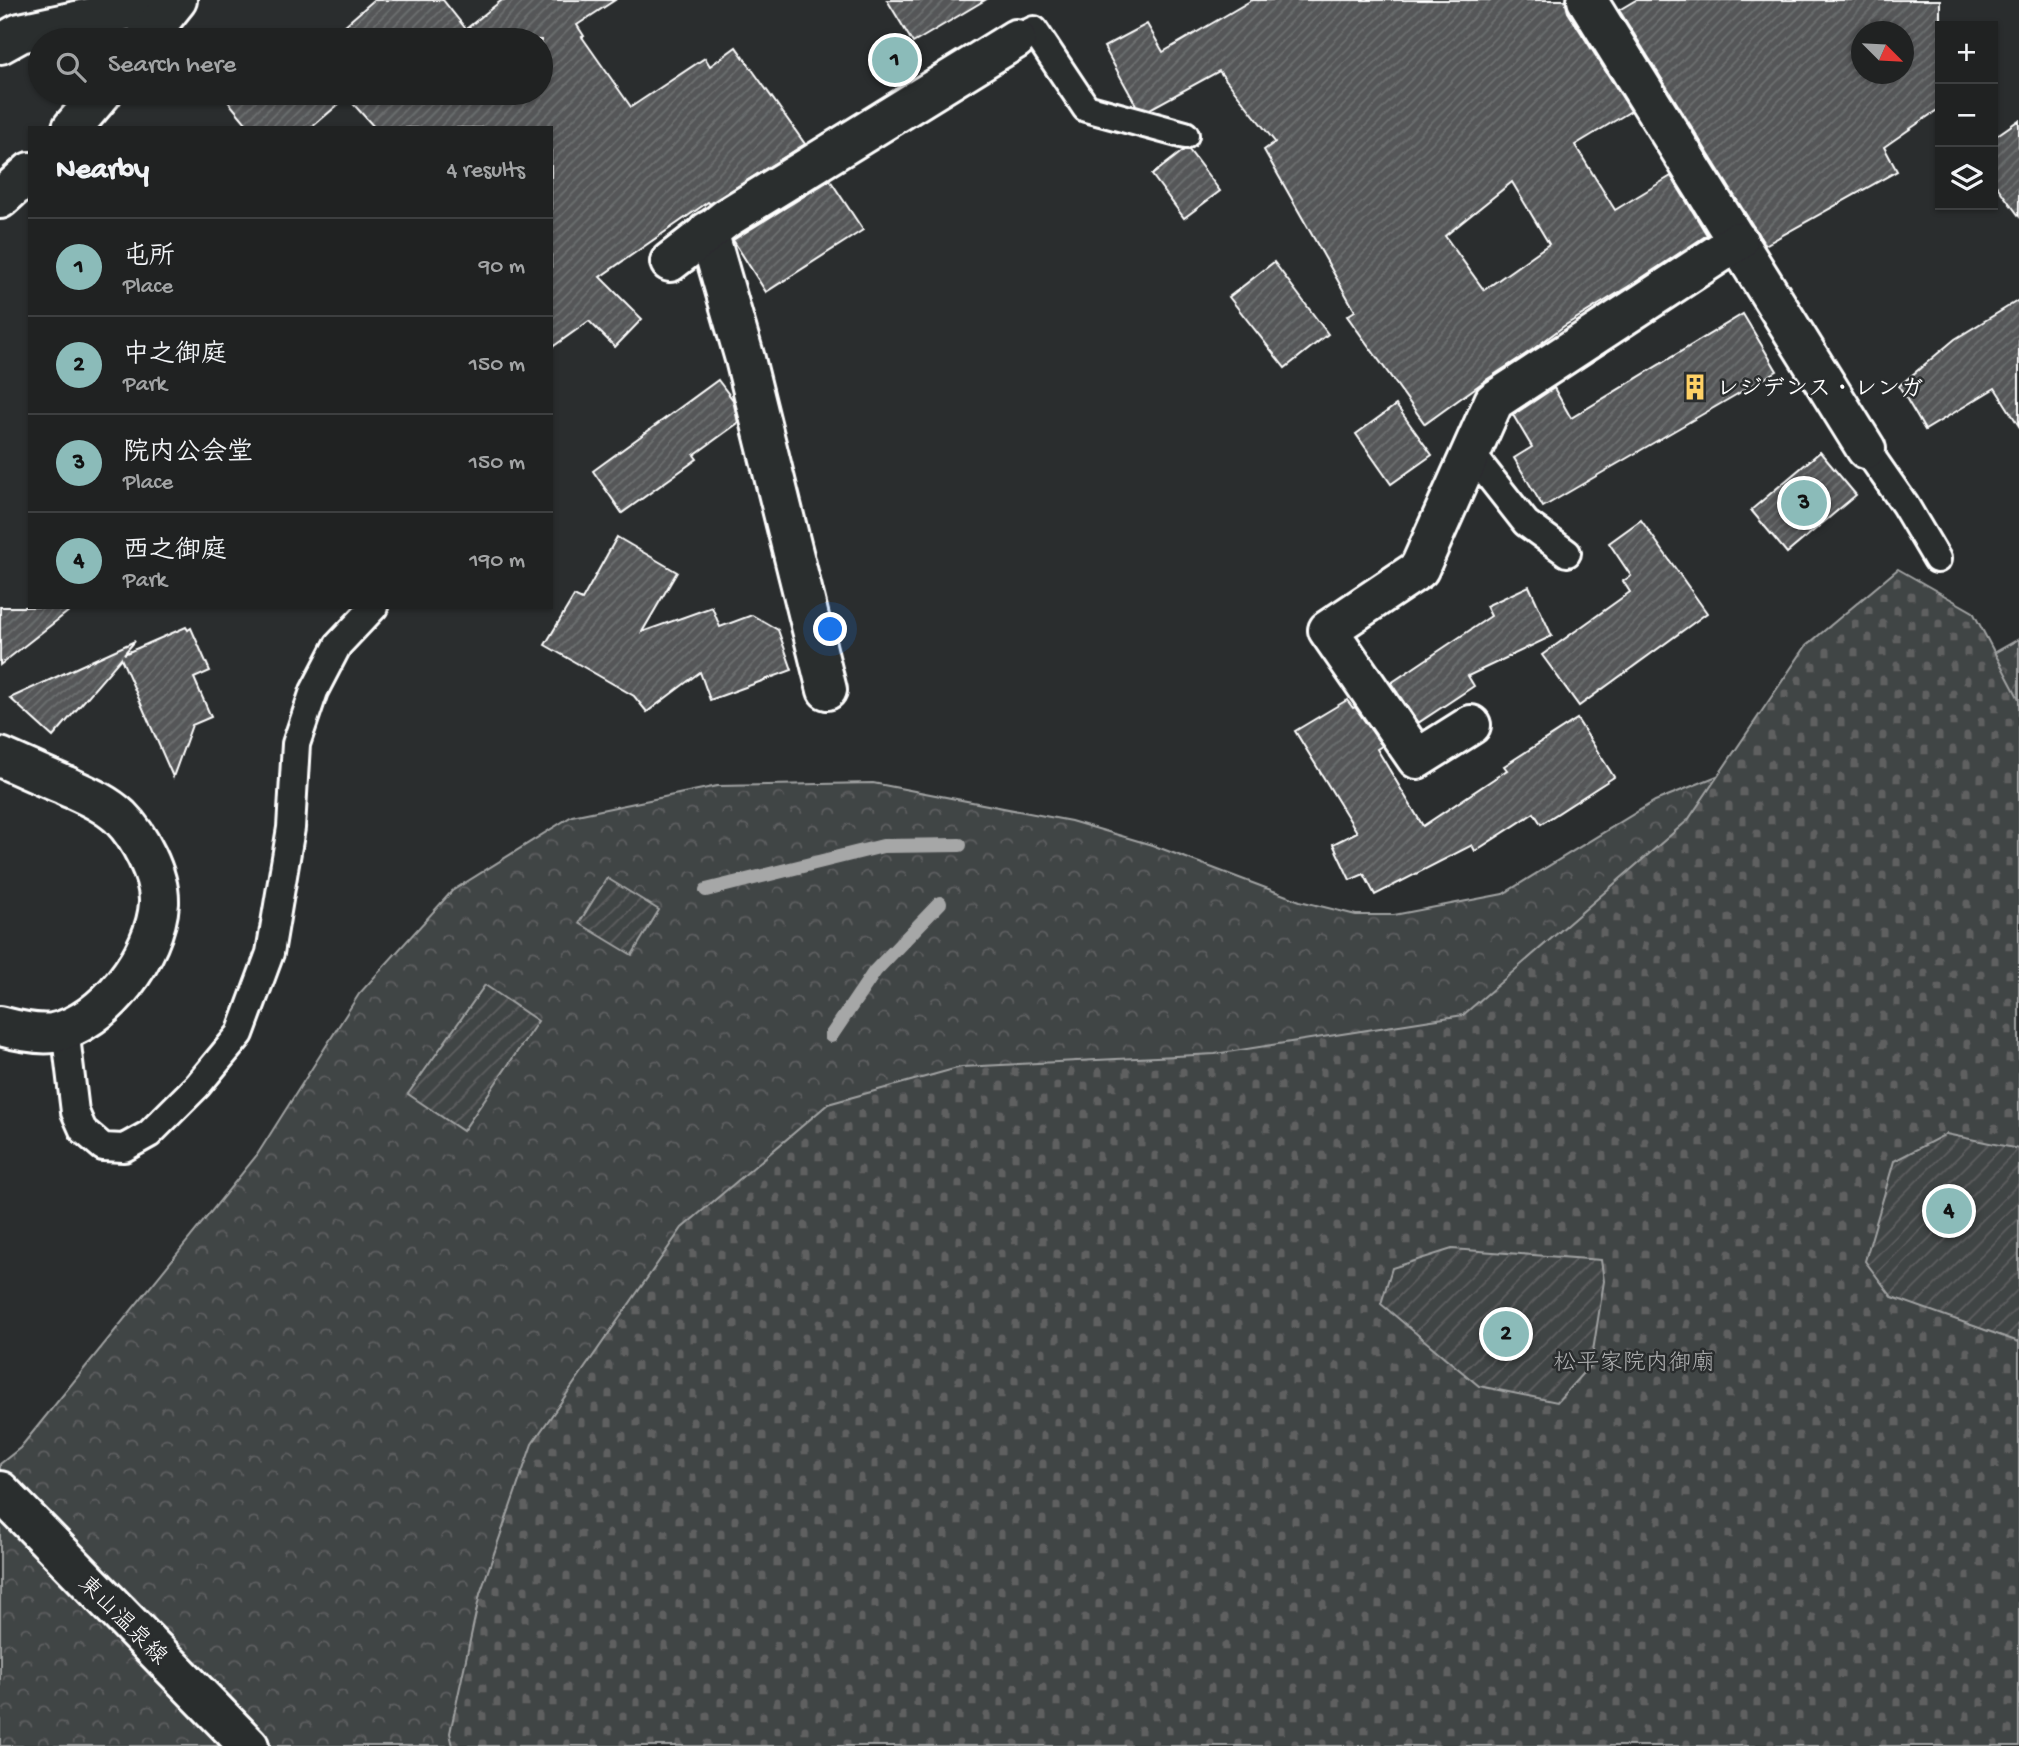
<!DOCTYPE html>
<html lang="en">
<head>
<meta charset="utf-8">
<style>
  :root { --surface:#202222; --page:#282a2a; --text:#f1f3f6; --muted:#a2a4a5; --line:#3d3f40; --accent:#8bbbb9 }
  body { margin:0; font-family:"Gochi Hand","Klee One",sans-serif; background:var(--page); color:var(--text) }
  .controls { position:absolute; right:21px; top:21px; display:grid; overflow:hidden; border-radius:0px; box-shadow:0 2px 5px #0004 }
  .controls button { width:63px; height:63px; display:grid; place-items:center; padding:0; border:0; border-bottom:2px solid var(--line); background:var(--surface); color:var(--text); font:35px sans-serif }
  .compass { position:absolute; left:1851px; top:21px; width:63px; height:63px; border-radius:50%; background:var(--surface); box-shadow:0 2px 5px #0004; rotate:114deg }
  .you { position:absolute; left:831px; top:630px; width:24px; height:24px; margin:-18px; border:5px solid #fff; border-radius:50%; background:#1a73e8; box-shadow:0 0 0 10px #1a73e833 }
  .badge { display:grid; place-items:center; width:46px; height:46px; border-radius:50%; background:var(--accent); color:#111; font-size:23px; font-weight:700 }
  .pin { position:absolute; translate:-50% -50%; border:4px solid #fff; box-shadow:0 2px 7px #0006 }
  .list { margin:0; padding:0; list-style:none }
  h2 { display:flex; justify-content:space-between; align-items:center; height:91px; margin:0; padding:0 28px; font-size:30px }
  h2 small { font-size:23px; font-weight:400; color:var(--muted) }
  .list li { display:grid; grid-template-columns:46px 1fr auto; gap:21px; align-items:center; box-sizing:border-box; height:98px; padding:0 28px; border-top:2px solid var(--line) }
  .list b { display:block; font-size:26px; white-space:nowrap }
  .list p { margin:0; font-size:23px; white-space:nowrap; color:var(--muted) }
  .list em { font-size:23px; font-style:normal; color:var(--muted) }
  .icon { flex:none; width:38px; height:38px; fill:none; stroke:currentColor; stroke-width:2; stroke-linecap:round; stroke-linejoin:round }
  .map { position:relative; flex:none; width:2019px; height:1746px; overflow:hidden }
  .search { position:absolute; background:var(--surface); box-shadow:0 2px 5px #0004; left:28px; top:28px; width:525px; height:77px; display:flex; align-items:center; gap:18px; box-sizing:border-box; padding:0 24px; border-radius:38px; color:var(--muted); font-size:26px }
  .panel { position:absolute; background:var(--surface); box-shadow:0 2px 5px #0004; left:28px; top:126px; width:525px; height:483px; border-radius:0px }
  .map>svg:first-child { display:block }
</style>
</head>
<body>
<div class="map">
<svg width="2019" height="1746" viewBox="0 0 2019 1746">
  <defs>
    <pattern id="forest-crowns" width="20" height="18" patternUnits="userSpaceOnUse" patternTransform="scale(1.75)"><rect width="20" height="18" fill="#414445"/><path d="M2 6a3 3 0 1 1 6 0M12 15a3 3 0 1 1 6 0" fill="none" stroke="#5e6061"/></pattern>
    <pattern id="cemetery-stones" width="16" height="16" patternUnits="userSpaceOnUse" patternTransform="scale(1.75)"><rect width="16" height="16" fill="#414445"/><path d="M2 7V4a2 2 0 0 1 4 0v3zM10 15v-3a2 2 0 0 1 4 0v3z" fill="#5e6061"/></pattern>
    <pattern id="garden-furrows" width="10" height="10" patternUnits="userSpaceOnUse" patternTransform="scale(1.75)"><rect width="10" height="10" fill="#414445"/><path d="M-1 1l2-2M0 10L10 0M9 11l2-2" fill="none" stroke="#5e6061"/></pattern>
    <pattern id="building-hatch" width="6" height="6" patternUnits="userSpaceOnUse" patternTransform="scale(1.75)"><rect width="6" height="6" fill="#555758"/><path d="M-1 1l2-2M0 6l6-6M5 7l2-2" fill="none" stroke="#6e7071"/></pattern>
  </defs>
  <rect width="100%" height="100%" fill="#2a2d2e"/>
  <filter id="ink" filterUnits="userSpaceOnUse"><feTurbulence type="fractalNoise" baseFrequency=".0143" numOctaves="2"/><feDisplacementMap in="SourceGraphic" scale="14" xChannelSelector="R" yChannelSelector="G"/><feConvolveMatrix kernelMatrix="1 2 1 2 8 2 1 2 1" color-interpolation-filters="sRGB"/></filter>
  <g filter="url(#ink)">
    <!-- forest -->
    <path fill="url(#forest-crowns)" stroke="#a0a2a2" stroke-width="2" d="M2019 639V1746H0V1464L20 1448 257 1155 359 994 452 891 572 816 717 786 873 783 1071 821 1152 845 1300 901 1356 915H1394L1503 894 1655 801 1921 694Z"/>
    <!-- cemetery -->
    <path fill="url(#cemetery-stones)" stroke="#a0a2a2" stroke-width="2" d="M1898 569 1973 612 2019 699V1746H453L450 1733 480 1594 532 1444 682 1228 828 1104 961 1067 1215 1054 1463 1015 1688 820 1806 646Z"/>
    <!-- garden -->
    <g fill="url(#garden-furrows)" stroke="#a0a2a2" stroke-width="2">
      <path d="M607 878 659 910 632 955 579 923Z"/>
      <path d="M485 985 538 1021 463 1131 408 1094Z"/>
      <path d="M1946 1134 2019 1149V1342L1892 1297 1865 1261 1894 1161Z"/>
      <path d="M1452 1249 1601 1260 1604 1281 1591 1364 1557 1402 1479 1386 1381 1304 1392 1268Z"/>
    </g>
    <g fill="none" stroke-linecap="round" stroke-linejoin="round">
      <!-- stream -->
      <g stroke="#a6a7a7" stroke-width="14">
        <path d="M706 890 883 846 960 845"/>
        <path d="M831 1036 875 971 940 903"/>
      </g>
    </g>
    <!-- building -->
    <g fill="url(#building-hatch)" stroke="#fff" stroke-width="2" fill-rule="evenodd">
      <path d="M374 0H443L466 29 502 0H615L577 25 584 36 582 37 631 107 705 58 710 66 736 47 805 144 710 204 708 202 600 277 642 319 615 347 589 321 551 348V128H375L347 97 311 128H250L221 93H541V40H328Z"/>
      <path d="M887 0H985L913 43Z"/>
      <path d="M1252 0H1565L1568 12 1631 111 1575 145 1615 210 1671 176 1707 235 1634 283 1564 326 1532 350 1486 380 1425 424 1347 316 1355 311 1264 150 1275 142 1219 71 1150 109 1136 105 1104 47 1147 24 1163 52ZM1512 182 1549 244 1484 290 1445 236Z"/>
      <path d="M1636 0H1940V108L1884 147 1897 171 1765 245 1619 10ZM1861 32H1903V74H1861Z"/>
      <path d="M2019 120V216L1993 181V138Z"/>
      <path d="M1184 150H1189L1220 191 1184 218 1152 175Z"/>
      <path d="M830 180 863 230 766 292 733 240Z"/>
      <path d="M1274 262 1328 334 1285 368 1229 297Z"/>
      <path d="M2019 300V426L1995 388 1925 430 1899 386 1955 339Z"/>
      <path d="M1743 314 1777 371 1543 507 1514 458 1532 447 1513 415 1554 388 1571 418Z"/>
      <path d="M718 380 733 400 738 423 694 455 697 459 622 513 593 471Z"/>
      <path d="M1396 405 1432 455 1391 484 1356 434Z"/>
      <path d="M1820 452 1856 495 1787 553 1751 510Z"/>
      <path d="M1641 520 1707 613 1579 706 1542 655 1630 592 1623 581 1631 576 1609 543Z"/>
      <path d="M617 537 677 572 642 632 712 607 720 627 752 615 778 630 792 670 710 700 700 672 647 712 634 696 545 645 574 596 582 600Z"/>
      <path d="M1529 586 1552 636 1468 676 1474 686 1418 723 1391 683 1491 616 1486 606Z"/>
      <path d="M0 607H74L0 665Z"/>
      <path d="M186 627 188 630 191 628 210 671 194 678 211 717 192 725 173 777 121 658 53 737 10 698 135 641 124 654Z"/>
      <path d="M1347 700 1353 708 1355 707 1382 746 1377 749 1423 826 1507 770 1504 766 1577 719 1614 777 1541 824 1534 813 1475 851 1472 845 1375 895 1364 874 1350 880 1333 844 1357 832 1295 731Z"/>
    </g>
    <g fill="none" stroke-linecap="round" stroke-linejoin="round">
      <!-- lane casing -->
      <g stroke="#fff" stroke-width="32">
        <g id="lane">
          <path d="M1016 39 1034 30 1086 108 1185 135"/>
          <path d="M1866 449 1905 505 1937 559"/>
          <path d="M1471 453 1526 523 1567 553"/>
          <path d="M65 1028 75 1112 83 1130 103 1147 124 1148 149 1134 197 1086 240 1034 270 953 291 828 296 744 314 691 338 645 374 607"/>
        </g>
      </g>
      <!-- street casing -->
      <g stroke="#fff" stroke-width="44">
        <g id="street">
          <path d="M1587 0 1866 449"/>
          <path d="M0 44 20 33 174 0"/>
          <path d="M708 231 745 359 827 690"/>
          <path d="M670 262 728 217 1016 39"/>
          <path d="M1471 725 1417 759 1328 630 1419 569 1494 401 1738 241"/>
        </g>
      </g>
      <!-- secondary casing -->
      <g stroke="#fff" stroke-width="44">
        <g id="secondary">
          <path d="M145 40 177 0"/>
          <path d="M72 128 102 93"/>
          <path d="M0 199 30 172"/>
          <path d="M0 757C21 766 42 776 64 785 83 794 104 802 120 817 139 836 160 875 159 903 156 954 105 1023 53 1033 38 1035 15 1030 0 1026"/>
          <path d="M0 1491 249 1746"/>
        </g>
      </g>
      <!-- lane -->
      <use href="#lane" stroke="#2a2d2e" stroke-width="26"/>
      <!-- street -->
      <use href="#street" stroke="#2a2d2e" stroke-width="38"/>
      <!-- secondary -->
      <use href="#secondary" stroke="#2a2d2e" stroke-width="38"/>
    </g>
  </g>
  <!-- icons -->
  <defs>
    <g id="building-bare" transform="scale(2.1)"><path d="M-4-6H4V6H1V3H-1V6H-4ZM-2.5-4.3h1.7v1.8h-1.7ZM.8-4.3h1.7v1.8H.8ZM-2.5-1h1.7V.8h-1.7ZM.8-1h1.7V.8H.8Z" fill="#ffd166" stroke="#2a2d2e" stroke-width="2.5" paint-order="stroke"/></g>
  </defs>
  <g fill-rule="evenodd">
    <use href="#building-bare" x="1695" y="387"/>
  </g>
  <g text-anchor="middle" stroke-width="5" stroke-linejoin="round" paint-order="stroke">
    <!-- poi labels -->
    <g font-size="23" font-weight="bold" fill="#fff" stroke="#2a2d2e" text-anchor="start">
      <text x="1716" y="395">レジデンス・レンガ</text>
    </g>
    <!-- park labels -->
    <g font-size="23" fill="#b3b4b5" stroke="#2a2d2e">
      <text x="1634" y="1369">松平家院内御廟</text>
    </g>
    <!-- street labels -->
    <g font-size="23" fill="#fff" stroke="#2a2d2e">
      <text transform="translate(124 1619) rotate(45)" y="8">東山温泉線</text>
    </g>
  </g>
</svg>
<div class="controls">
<button>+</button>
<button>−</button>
<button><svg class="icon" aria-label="layers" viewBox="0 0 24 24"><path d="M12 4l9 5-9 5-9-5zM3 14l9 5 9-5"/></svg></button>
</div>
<svg class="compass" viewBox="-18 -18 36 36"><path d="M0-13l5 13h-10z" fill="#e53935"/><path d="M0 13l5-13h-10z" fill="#a2a4a5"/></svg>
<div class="you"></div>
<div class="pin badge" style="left:895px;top:60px">1</div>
<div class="pin badge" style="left:1506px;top:1334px">2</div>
<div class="pin badge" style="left:1804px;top:503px">3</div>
<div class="pin badge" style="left:1949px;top:1211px">4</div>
<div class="search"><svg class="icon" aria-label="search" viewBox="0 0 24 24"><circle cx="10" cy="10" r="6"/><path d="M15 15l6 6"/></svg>Search here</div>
<section class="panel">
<h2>Nearby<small>4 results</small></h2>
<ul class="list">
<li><span class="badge">1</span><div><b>屯所</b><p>Place</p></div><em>90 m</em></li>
<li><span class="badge">2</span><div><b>中之御庭</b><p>Park</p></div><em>150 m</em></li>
<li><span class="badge">3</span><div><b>院内公会堂</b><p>Place</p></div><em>150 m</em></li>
<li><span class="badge">4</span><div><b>西之御庭</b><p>Park</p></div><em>190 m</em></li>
</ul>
</section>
</div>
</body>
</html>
